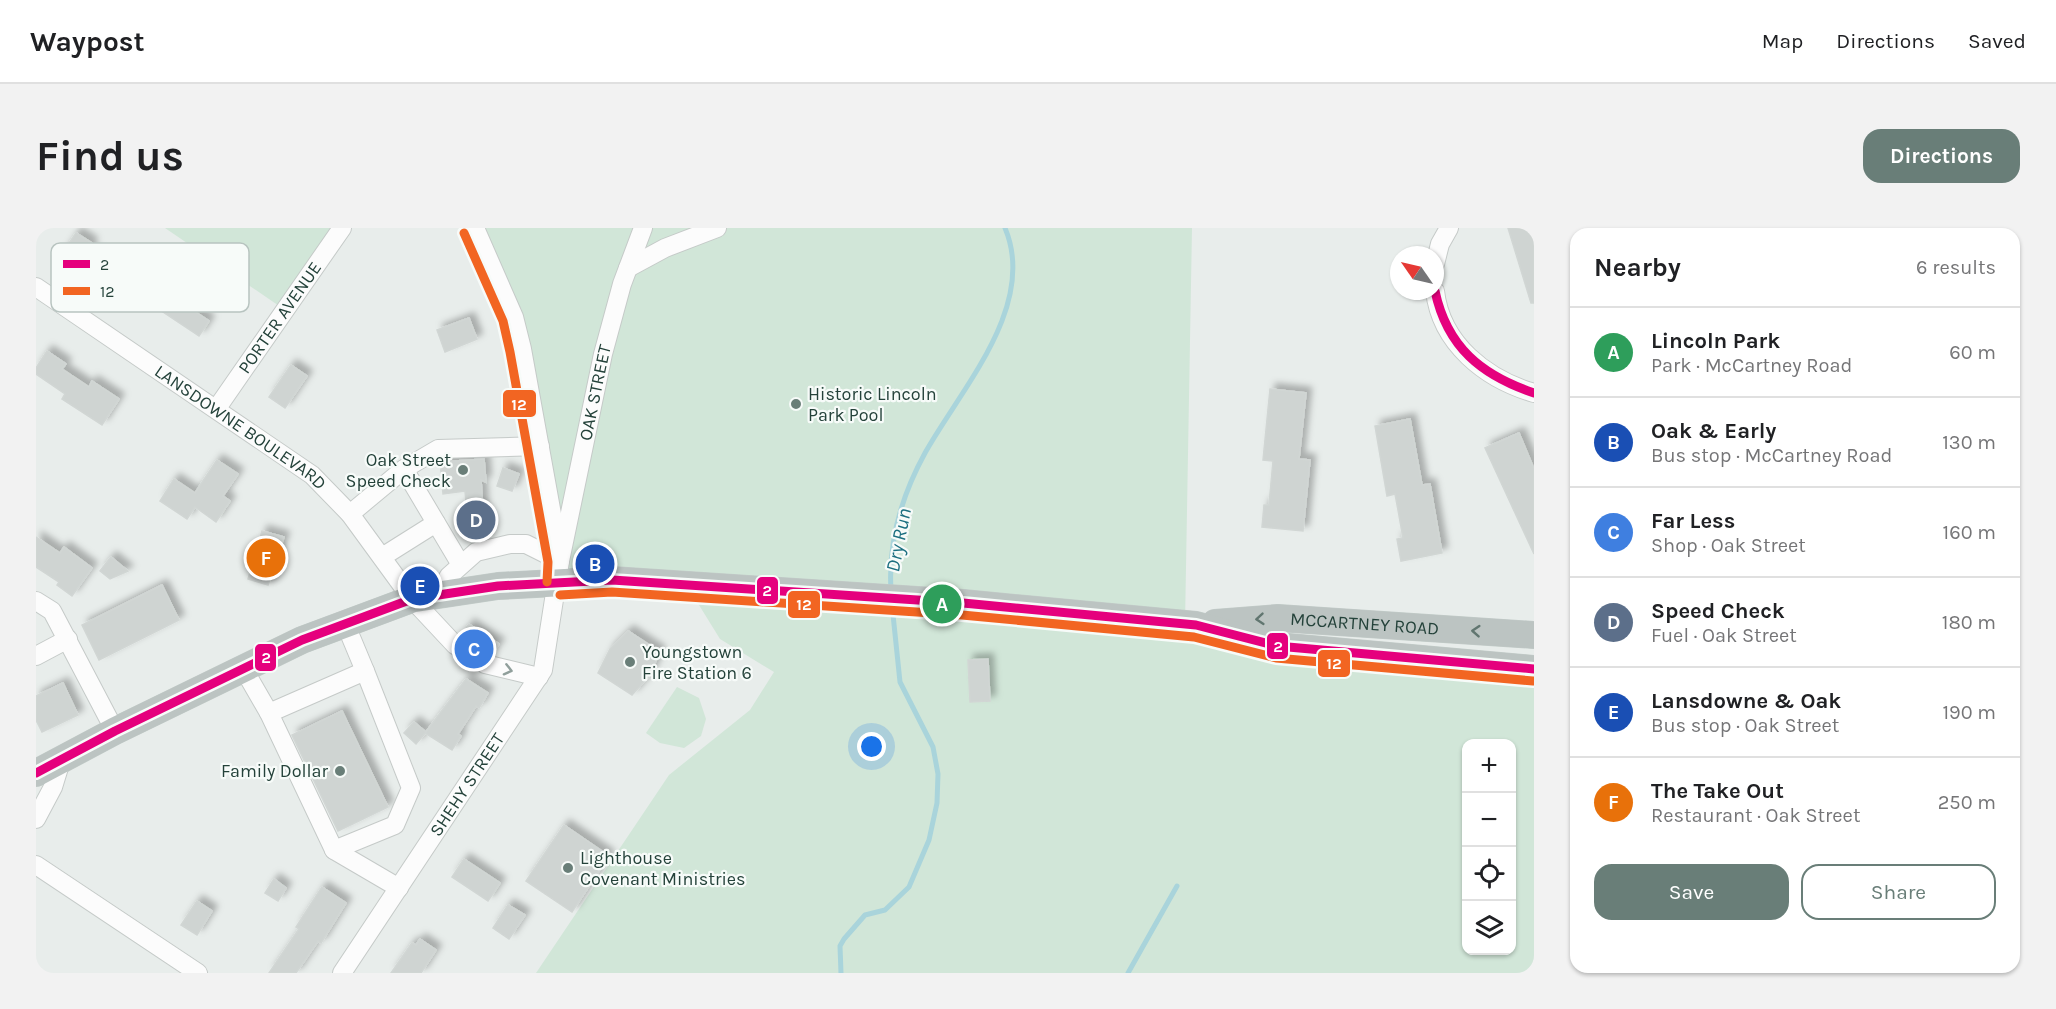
<!DOCTYPE html>
<html lang="en">
<head>
<meta charset="utf-8">
<style>
  :root { --surface:#fff; --page:#f2f2f2; --text:#202124; --muted:#757577; --line:#e0e0e0; --accent:#697e78 }
  body { margin:0; font-family:Karla,sans-serif; background:var(--page); color:var(--text) }
  .controls { position:absolute; right:18px; bottom:18px; display:grid; overflow:hidden; border-radius:12px; box-shadow:0 2px 4px #0004 }
  .controls button { width:54px; height:54px; display:grid; place-items:center; padding:0; border:0; border-bottom:2px solid var(--line); background:var(--surface); color:var(--text); font:30px sans-serif }
  .compass { position:absolute; left:1354px; top:18px; width:54px; height:54px; border-radius:50%; background:var(--surface); box-shadow:0 2px 4px #0004; rotate:304deg }
  .you { position:absolute; left:836px; top:519px; width:21px; height:21px; margin:-15px; border:4px solid #fff; border-radius:50%; background:#1a73e8; box-shadow:0 0 0 9px #1a73e833 }
  .badge { display:grid; place-items:center; width:39px; height:39px; border-radius:50%; background:var(--accent); color:#fff; font-size:20px; font-weight:700 }
  .pin { position:absolute; translate:-50% -50%; border:3px solid #fff; box-shadow:0 2px 6px #0006 }
  .list { margin:0; padding:0; list-style:none }
  h2 { display:flex; justify-content:space-between; align-items:center; height:78px; margin:0; padding:0 24px; font-size:26px }
  h2 small { font-size:20px; font-weight:400; color:var(--muted) }
  .list li { display:grid; grid-template-columns:39px 1fr auto; gap:18px; align-items:center; box-sizing:border-box; height:90px; padding:0 24px; border-top:2px solid var(--line) }
  .list b { display:block; font-size:22px; white-space:nowrap }
  .list p { margin:0; font-size:20px; white-space:nowrap; color:var(--muted) }
  .list em { font-size:20px; font-style:normal; color:var(--muted) }
  .actions { display:flex; gap:12px; padding:18px 24px }
  .actions a { flex:1; padding:14px 0; border:2px solid var(--accent); border-radius:18px; text-align:center; font-size:21px; color:var(--accent) }
  .actions .main { background:var(--accent); color:#fff }
  .icon { flex:none; width:33px; height:33px; fill:none; stroke:currentColor; stroke-width:2; stroke-linecap:round; stroke-linejoin:round }
  .map { position:relative; flex:none; width:1498px; height:745px; overflow:hidden; border-radius:18px }
  header { display:flex; align-items:center; gap:36px; box-sizing:border-box; height:84px; padding:0 30px; background:var(--surface); border-bottom:2px solid var(--line) }
  header strong { font-size:28px }
  nav { display:flex; gap:33px; margin-inline-start:auto; font-size:21px }
  .intro { display:flex; align-items:center; justify-content:space-between; box-sizing:border-box; height:144px; padding:0 36px }
  h1 { margin:0; font-size:42px }
  .button { padding:15px 27px; border-radius:18px; background:var(--accent); color:#fff; font-size:21px; font-weight:700 }
  main { display:flex; gap:36px; padding:0 36px }
  aside { flex:1; background:var(--surface); border-radius:18px; box-shadow:0 2px 4px #0004 }
  .map>svg:first-child { display:block }
</style>
</head>
<body>
<header>
<strong>Waypost</strong>
<nav><a>Map</a><a>Directions</a><a>Saved</a></nav>
</header>
<div class="intro"><h1>Find us</h1><a class="button">Directions</a></div>
<main>
<div class="map">
<svg width="1498" height="745" viewBox="0 0 1498 745">
  <defs>
    <filter id="shadow"><feDropShadow dx="5.5" dy="-5.5" stdDeviation="3" flood-color="#0004"/></filter>
  </defs>
  <rect width="100%" height="100%" fill="#e8edeb"/>
  <!-- green -->
  <g fill="#d1e6d8" fill-rule="evenodd">
    <path d="M129 0H306L249 82Z"/>
    <path d="M439 0H1156L1149 396 1498 441V745H500L633 547 714 482 738 444 684 411 650 356 523 355 486 121ZM1430 516H1476V722H1430Z"/>
    <path d="M641 459 663 470 670 491 665 508 648 520 624 515 610 505Z"/>
  </g>
  <g fill="none" stroke-linecap="round" stroke-linejoin="round">
    <!-- stream -->
    <g stroke="#a9d4db" stroke-width="5">
      <path d="M855 362C852 314 866 267 889 225 924 162 1002 78 969 0"/>
      <path d="M805 745 804 718 808 711 829 687 849 682 873 659 893 612 901 575 902 546 897 519 864 454 856 377"/>
      <path d="M1092 745 1141 658"/>
    </g>
  </g>
  <!-- building -->
  <g fill="#cfd4d2" stroke="#d1d6d4" stroke-width="1.5" filter="url(#shadow)">
    <path d="M1472 0H1498V75H1495Z"/>
    <path d="M40 5 56 15 53 21 105 57 90 79 21 33Z"/>
    <path d="M134 67 173 93 163 108 124 82Z"/>
    <path d="M433 90 441 111 409 124 401 102Z"/>
    <path d="M11 123 30 136 26 141 53 159 56 153 83 171 66 197 26 171 29 166 0 146V140Z"/>
    <path d="M255 137 271 148 249 180 233 169Z"/>
    <path d="M1234 161 1270 165 1263 231 1274 232 1267 303 1226 299 1228 277H1233L1237 233 1227 232Z"/>
    <path d="M1374 191 1386 257 1394 256 1406 325 1365 333 1361 311 1367 310 1362 282 1359 266 1351 268 1339 198Z"/>
    <path d="M1483 205 1498 241V326L1449 220Z"/>
    <path d="M448 231 450 254 445 252 449 309 433 311 429 263 407 266 404 234Z"/>
    <path d="M181 232 202 246 187 268 194 273 180 294 159 279 151 291 124 273 138 251 159 265Z"/>
    <path d="M467 240 483 246 476 263 461 258Z"/>
    <path d="M226 303 248 309 232 357 212 351Z"/>
    <path d="M0 309 24 325 28 319 56 340 36 368 21 357 23 354 0 339Z"/>
    <path d="M75 329 92 343 74 351 64 343Z"/>
    <path d="M126 357 143 392 63 432 46 397Z"/>
    <path d="M433 396 463 416 456 426 425 407Z"/>
    <path d="M592 403 624 424 613 448 596 467 562 445 574 421Z"/>
    <path d="M952 431 954 473 934 474 932 432Z"/>
    <path d="M430 451 452 465 443 480 440 478 422 506 425 508 416 522 389 505Z"/>
    <path d="M27 455 42 487 6 504 0 492V468Z"/>
    <path d="M306 483 352 579 302 603 256 507Z"/>
    <path d="M378 494 390 504 380 516 368 505Z"/>
    <path d="M528 597 573 628 536 684 490 653Z"/>
    <path d="M428 631 464 655 452 673 416 649Z"/>
    <path d="M238 651 250 660 242 673 229 665Z"/>
    <path d="M286 659 310 675 285 715 282 713 260 745H233L263 701 260 699Z"/>
    <path d="M161 673 176 683 161 707 145 697Z"/>
    <path d="M472 677 489 687 473 711 457 700Z"/>
    <path d="M384 711 400 722 385 745H355L376 715 380 717Z"/>
  </g>
  <g fill="none" stroke-linecap="round" stroke-linejoin="round">
    <!-- minor casing -->
    <g stroke="#c5cac8" stroke-width="20">
      <g id="minor">
        <path d="M439 0 478 89 486 121 523 325"/>
        <path d="M1399 36 1404 16 1413 0"/>
        <path d="M592 40 629 20 681 0"/>
        <path id="s1" d="M0 59 276 247 314 286 376 371 419 417 449 436 503 449"/>
        <path d="M1399 63C1405 116 1450 151 1498 165"/>
        <path id="s2" d="M181 180 306 0"/>
        <path d="M368 241 425 337"/>
        <path d="M314 286 368 241 402 221 504 218"/>
        <path d="M346 329 400 295"/>
        <path d="M402 366 413 348 440 324 474 316H490L524 333"/>
        <path d="M0 373 16 383 79 503"/>
        <path d="M309 395 329 443"/>
        <path d="M0 428 32 411"/>
        <path d="M207 440 233 485 298 622 363 660"/>
        <path d="M233 485 329 443 375 560 359 597 298 622"/>
        <path d="M0 591 17 559 25 533"/>
        <path d="M0 637 162 745"/>
        <path id="s3" d="M306 745 507 442 524 333 567 126 586 56 607 0"/>
      </g>
    </g>
    <!-- highway casing -->
    <g stroke="#c3ccc9" stroke-width="28">
      <g id="highway">
        <path id="s4" d="M1179 395 1242 390 1498 407"/>
        <path d="M0 545 79 503 266 412 376 371 462 358 576 352 927 375 1160 397 1241 418 1498 441"/>
      </g>
    </g>
    <!-- minor -->
    <use href="#minor" stroke="#fcfcfc" stroke-width="18"/>
    <!-- highway -->
    <use href="#highway" stroke="#bcc4c2" stroke-width="27"/>
    <!-- bus-1 casing -->
    <g stroke="#f7fbf9" stroke-width="14">
      <g id="bus-1">
        <path d="M1399 63C1411 119 1445 147 1498 165"/>
        <path d="M0 545 79 503 266 412 376 371 462 358 576 352 927 375 1160 397 1241 418 1498 441"/>
      </g>
    </g>
    <!-- bus-2 casing -->
    <g stroke="#f7fbf9" stroke-width="14">
      <g id="bus-2">
        <path d="M428 5 467 93 474 124 512 334 511 354"/>
        <path d="M524 367 576 364 926 387 1158 409 1240 430 1497 453"/>
      </g>
    </g>
    <!-- bus-1 -->
    <use href="#bus-1" stroke="#e5007d" stroke-width="9"/>
    <!-- bus-2 -->
    <use href="#bus-2" stroke="#f26522" stroke-width="9"/>
  </g>
  <!-- one-way arrows -->
  <defs><path id="oneway-chevron" d="M-2-3.5L2.5 0L-2 3.5" fill="none" stroke-width="1.6" stroke-linecap="round" stroke-linejoin="round" transform="scale(1.5)"/></defs>
  <g stroke="#617670">
    <use href="#oneway-chevron" transform="translate(1224 391) rotate(175)"/>
    <use href="#oneway-chevron" transform="translate(1440 403) rotate(-176)"/>
  </g>
  <use stroke="#909f9b" href="#oneway-chevron" transform="translate(472 442) rotate(14)"/>
  <!-- markers -->
  <g fill="#697e78" stroke="#f7fbf9" stroke-width="2">
    <circle cx="760" cy="176" r="6"/>
    <circle cx="427" cy="242" r="6"/>
    <circle cx="594" cy="434" r="6"/>
    <circle cx="304" cy="543" r="6"/>
    <circle cx="532" cy="640" r="6"/>
  </g>
  <g text-anchor="middle" stroke-width="4.5" stroke-linejoin="round" paint-order="stroke">
    <!-- street labels -->
    <g font-size="18" fill="#24423a" stroke="#f7fbf9">
      <text dy="6" stroke="none"><textPath href="#s2" startOffset="110">PORTER AVENUE</textPath></text>
      <text dy="6" stroke="none"><textPath href="#s3" startOffset="646">OAK STREET</textPath></text>
      <text dy="6" stroke="none"><textPath href="#s1" startOffset="248">LANSDOWNE BOULEVARD</textPath></text>
      <text dy="6" stroke="none"><textPath href="#s4" startOffset="150">MCCARTNEY ROAD</textPath></text>
      <text dy="6" stroke="none"><textPath href="#s3" startOffset="226">SHEHY STREET</textPath></text>
    </g>
    <!-- poi labels -->
    <g font-size="18" fill="#24423a" stroke="#f7fbf9" text-anchor="start">
      <text x="772" y="172">Historic Lincoln<tspan x="772" dy="21">Park Pool</tspan></text>
      <text x="415" y="238" text-anchor="end">Oak Street<tspan x="415" dy="21">Speed Check</tspan></text>
      <text x="606" y="430">Youngstown<tspan x="606" dy="21">Fire Station 6</tspan></text>
      <text x="292" y="549" text-anchor="end">Family Dollar</text>
      <text x="544" y="636">Lighthouse<tspan x="544" dy="21">Covenant Ministries</tspan></text>
    </g>
    <!-- water labels -->
    <g font-size="20" font-style="italic" fill="#1c6f80" stroke="#f7fbf9">
      <text transform="translate(862 312) rotate(-79)" y="7">Dry Run</text>
    </g>
  </g>
  <!-- legend -->
  <rect x="15" y="15" width="198" height="69" rx="9" fill="#f7fbf9" stroke="#b8c4c0" stroke-width="1.5"/>
  <rect x="27" y="32" width="27" height="8" fill="#e5007d"/>
  <rect x="27" y="59" width="27" height="8" fill="#f26522"/>
  <g font-size="16" fill="#24423a">
    <text x="64" y="42">2</text>
    <text x="64" y="69">12</text>
  </g>
  <g stroke="#f7fbf9" stroke-width="2">
    <rect x="466" y="161" width="35" height="29" rx="6" fill="#f26522"/>
    <rect x="720" y="348" width="23" height="29" rx="6" fill="#e5007d"/>
    <rect x="751" y="362" width="34" height="29" rx="6" fill="#f26522"/>
    <rect x="1230" y="404" width="23" height="28" rx="6" fill="#e5007d"/>
    <rect x="218" y="415" width="23" height="29" rx="6" fill="#e5007d"/>
    <rect x="1281" y="421" width="34" height="29" rx="6" fill="#f26522"/>
  </g>
  <g font-size="16" text-anchor="middle" font-weight="bold" fill="#fff">
    <text x="483" y="182">12</text>
    <text x="731" y="368">2</text>
    <text x="768" y="382">12</text>
    <text x="1242" y="424">2</text>
    <text x="230" y="435">2</text>
    <text x="1298" y="441">12</text>
  </g>
</svg>
<div class="controls">
<button>+</button>
<button>−</button>
<button><svg class="icon" aria-label="locate" viewBox="0 0 24 24"><circle cx="12" cy="12" r="6"/><path d="M12 2v4M12 18v4M2 12h4M18 12h4"/></svg></button>
<button><svg class="icon" aria-label="layers" viewBox="0 0 24 24"><path d="M12 4l9 5-9 5-9-5zM3 14l9 5 9-5"/></svg></button>
</div>
<svg class="compass" viewBox="-18 -18 36 36"><path d="M0-13l5 13h-10z" fill="#e53935"/><path d="M0 13l5-13h-10z" fill="#757577"/></svg>
<div class="you"></div>
<div class="pin badge" style="left:906px;top:376px;background:#2e9e5b">A</div>
<div class="pin badge" style="left:559px;top:336px;background:#1a4fb4">B</div>
<div class="pin badge" style="left:438px;top:421px;background:#3f7fe0">C</div>
<div class="pin badge" style="left:440px;top:292px;background:#5c6f8a">D</div>
<div class="pin badge" style="left:384px;top:358px;background:#1a4fb4">E</div>
<div class="pin badge" style="left:230px;top:330px;background:#e8710a">F</div>
</div>
<aside>
<h2>Nearby<small>6 results</small></h2>
<ul class="list">
<li><span class="badge" style="background:#2e9e5b">A</span><div><b>Lincoln Park</b><p>Park · McCartney Road</p></div><em>60 m</em></li>
<li><span class="badge" style="background:#1a4fb4">B</span><div><b>Oak &amp; Early</b><p>Bus stop · McCartney Road</p></div><em>130 m</em></li>
<li><span class="badge" style="background:#3f7fe0">C</span><div><b>Far Less</b><p>Shop · Oak Street</p></div><em>160 m</em></li>
<li><span class="badge" style="background:#5c6f8a">D</span><div><b>Speed Check</b><p>Fuel · Oak Street</p></div><em>180 m</em></li>
<li><span class="badge" style="background:#1a4fb4">E</span><div><b>Lansdowne &amp; Oak</b><p>Bus stop · Oak Street</p></div><em>190 m</em></li>
<li><span class="badge" style="background:#e8710a">F</span><div><b>The Take Out</b><p>Restaurant · Oak Street</p></div><em>250 m</em></li>
</ul>
<div class="actions"><a class="main">Save</a><a>Share</a></div>
</aside>
</main>
</body>
</html>
